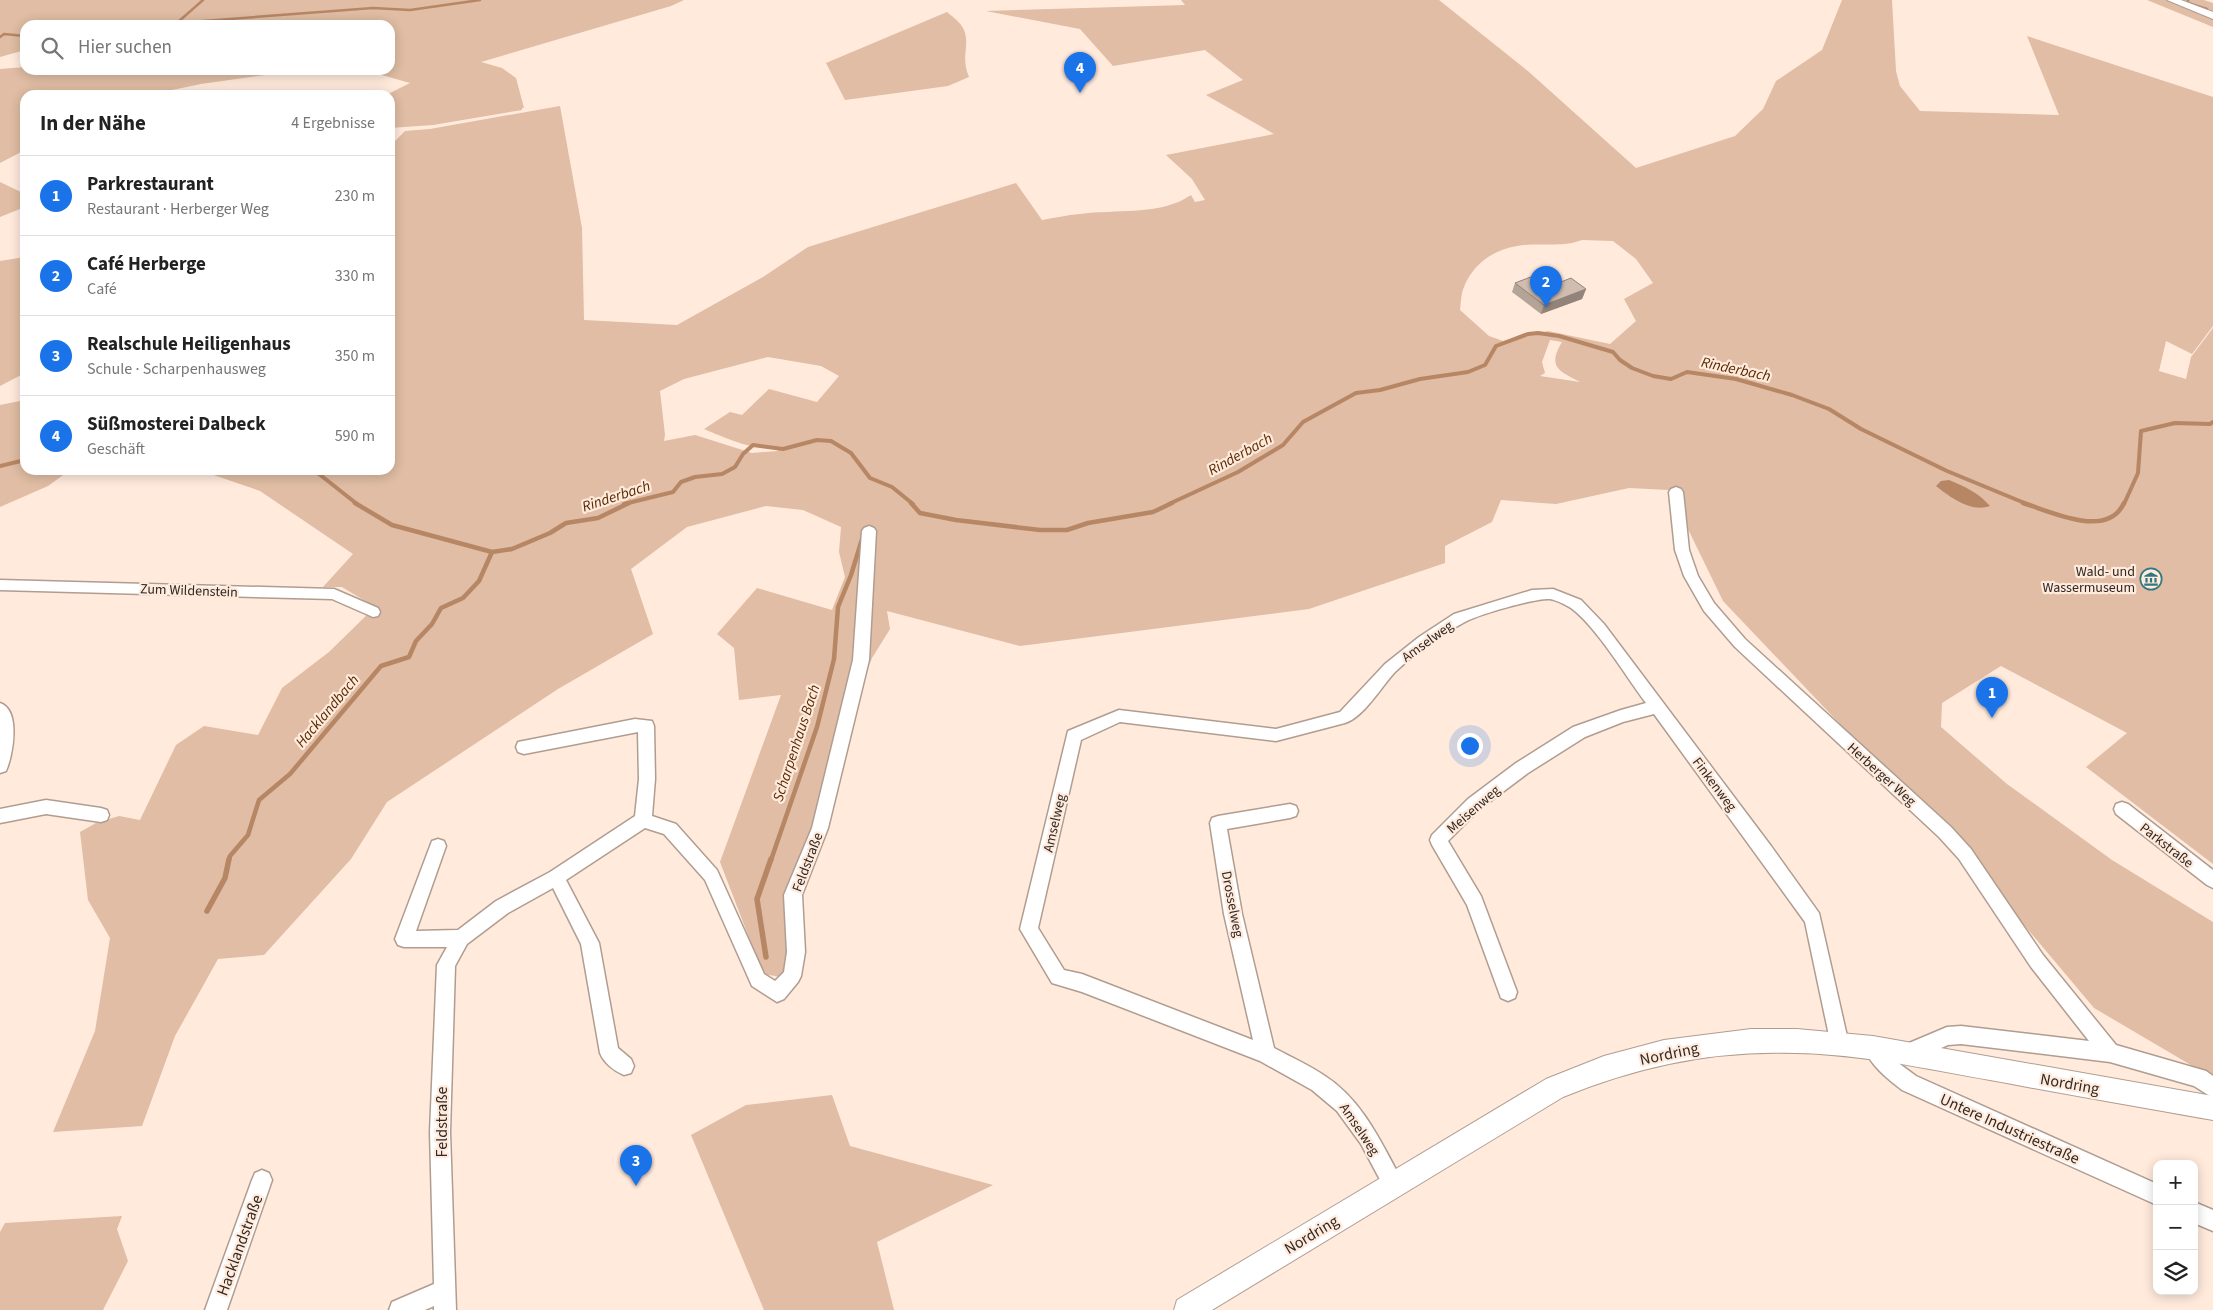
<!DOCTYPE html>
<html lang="de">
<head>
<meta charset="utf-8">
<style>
  :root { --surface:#fff; --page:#f2f2f2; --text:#222; --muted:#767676; --line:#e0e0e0; --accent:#1a73e8 }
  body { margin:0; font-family:"Source Sans 3",sans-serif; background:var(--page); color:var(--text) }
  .controls { position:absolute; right:15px; bottom:15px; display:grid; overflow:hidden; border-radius:10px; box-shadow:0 2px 12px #0003 }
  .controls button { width:45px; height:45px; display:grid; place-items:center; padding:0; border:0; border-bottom:1px solid var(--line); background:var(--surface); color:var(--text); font:25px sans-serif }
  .you { position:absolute; left:1469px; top:745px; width:18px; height:18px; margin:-12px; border:4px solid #fff; border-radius:50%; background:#1a73e8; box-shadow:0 0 0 8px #1a73e833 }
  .badge { display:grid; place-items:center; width:32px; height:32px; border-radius:50%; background:var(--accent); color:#fff; font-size:16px; font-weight:700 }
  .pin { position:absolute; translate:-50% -41px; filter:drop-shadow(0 1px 2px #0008) }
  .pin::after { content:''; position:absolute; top:26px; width:18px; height:15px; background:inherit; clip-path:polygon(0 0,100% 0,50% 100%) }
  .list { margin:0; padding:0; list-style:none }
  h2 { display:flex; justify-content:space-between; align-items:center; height:65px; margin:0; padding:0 20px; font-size:21px }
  h2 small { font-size:16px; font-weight:400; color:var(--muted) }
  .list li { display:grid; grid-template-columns:32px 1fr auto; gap:15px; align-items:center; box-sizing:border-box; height:80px; padding:0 20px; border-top:1px solid var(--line) }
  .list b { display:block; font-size:19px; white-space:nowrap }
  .list p { margin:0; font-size:16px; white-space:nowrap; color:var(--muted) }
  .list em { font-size:16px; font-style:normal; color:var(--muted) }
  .icon { flex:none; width:28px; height:28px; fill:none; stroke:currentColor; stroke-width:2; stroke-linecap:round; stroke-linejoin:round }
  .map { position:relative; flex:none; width:2213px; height:1310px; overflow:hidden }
  .search { position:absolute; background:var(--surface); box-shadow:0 2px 12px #0003; left:20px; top:20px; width:375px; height:55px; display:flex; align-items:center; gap:12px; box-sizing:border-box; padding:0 18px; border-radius:15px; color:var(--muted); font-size:19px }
  .panel { position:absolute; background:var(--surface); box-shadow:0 2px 12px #0003; left:20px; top:90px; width:375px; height:385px; border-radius:15px }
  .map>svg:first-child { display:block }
</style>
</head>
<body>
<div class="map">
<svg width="2213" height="1310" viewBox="0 0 2213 1310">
  <rect width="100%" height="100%" fill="#ffeadc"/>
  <!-- green -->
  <g fill="#e0bda4" fill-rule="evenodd">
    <path d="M0 0H684L671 6 481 62 502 68 516 78 524 108H522V110L433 125 390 128V95H386L410 83 364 70H390V25H25V50L0 57Z"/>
    <path d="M1181 0H1439L1529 72 1636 168 1735 136 1763 109 1776 81 1822 50 1842 0H1892L1896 71 1900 86 1920 111 2059 115 2027 36 2213 97V326L2192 354 2166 341 2159 371 2186 379 2191 357 2213 328V864L2086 767 2127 733 2001 666 1942 703 1941 727 2007 784 2112 860 2213 922V1078L2094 1008 1972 863 1723 601 1669 490 1629 488 1556 504 1501 500 1492 522 1445 546V563L1309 609 1020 646 887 611 890 629 872 658 847 719 793 895 787 978 763 974 720 862 781 695 739 700 734 648 717 634 757 588 832 610 845 577 839 552 841 527 803 510 766 506 687 527 631 569 653 634 558 689 387 802 351 859 264 955 218 959 175 1036 142 1126 53 1132 95 1031 110 938 88 900 80 832 96 823 119 816 140 820 176 745 204 726 258 735 282 688 329 652 375 607 342 587H323L353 554 260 491 199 470H390V146L405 131 430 129 560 106 582 228 584 320 677 325 763 277 808 247 1016 183 1042 220C1054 218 1067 215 1080 214 1115 209 1161 216 1191 195L1195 202 1205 200 1192 179 1166 155 1274 134 1206 95 1243 80 1205 50 1113 66 1080 29 986 11 1185 5ZM1582 240 1613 241 1636 259 1653 283 1624 299 1636 321 1610 344 1548 331 1503 341 1489 336 1460 310C1461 303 1461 293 1464 287 1473 264 1493 250 1517 246 1539 242 1561 248 1582 240ZM1550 340 1562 342C1547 367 1559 371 1580 382L1540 376 1545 373 1542 362ZM768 357 821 366 839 376 817 402 769 389 742 415 730 412 704 429C716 434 741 445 753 446 763 447 770 442 778 451L752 453 695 435 664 441 665 435 660 391 684 379Z"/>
    <path d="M2147 0H2204L2213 3V27Z"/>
    <path d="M947 12C954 18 963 24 965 33 969 48 961 57 969 77L948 86 845 100 826 63Z"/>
    <path d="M25 67V70H301L201 84 148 95H25V150L0 163V69Z"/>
    <path d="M0 182 25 194V207L0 217Z"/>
    <path d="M25 257V373L0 386V261Z"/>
    <path d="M25 400V470H70L48 486 0 507V405Z"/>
    <path d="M832 1095 850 1146 993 1185 877 1242 894 1310H764L691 1135 746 1105Z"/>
    <path d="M122 1216 117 1229 128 1261 103 1310H0V1232L5 1223Z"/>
  </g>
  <!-- water -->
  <path fill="#b78765" d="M1949 480C1965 487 1978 492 1990 506 1971 513 1950 497 1936 486L1941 481Z"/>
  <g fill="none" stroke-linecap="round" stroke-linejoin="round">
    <!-- stream-far3 -->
    <g stroke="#b78765" stroke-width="2.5">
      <path d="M2188 0V3L2207 9"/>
      <path d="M178 22 203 0"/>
      <path d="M151 25 373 8 410 10 480 0"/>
      <path d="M0 37 4 34 25 36"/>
    </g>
    <!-- stream-far2 -->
    <g stroke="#b78765" stroke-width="4">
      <path d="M0 466 25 460"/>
      <path d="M314 470 357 504"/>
      <path d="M624 504 673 492 681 482 695 477 722 474 735 467 743 454 753 445 783 449 817 440 831 441 851 453 870 478 892 487 913 504"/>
      <path d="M1169 504 1238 472 1283 445 1303 422 1356 393 1380 390 1420 379 1468 372 1485 365 1496 346 1528 334 1538 333 1559 336 1613 352 1620 360 1632 368 1653 376 1671 379 1687 372 1736 379 1792 395 1829 409 1861 429 1947 471 2027 504"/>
      <path d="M2124 504 2138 473 2141 431 2175 423 2210 424 2213 422"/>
    </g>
    <!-- stream-far1 -->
    <g stroke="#b78765" stroke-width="4.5">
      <path d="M355 503 392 525 492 552 512 549 550 533 566 523 598 518 629 503"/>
      <path d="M911 503 920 513 956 520 1040 530H1067L1088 523 1153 512 1172 503"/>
      <path d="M2023 503C2050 511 2107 540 2124 503"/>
      <path d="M229 860 230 856 248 835 259 800 290 774 381 666 409 657 416 641 432 624 441 608 463 598 479 581 492 552"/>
      <path d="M771 860 817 727 834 659 838 607 851 575 863 536"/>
    </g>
    <!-- stream -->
    <g stroke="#b78765" stroke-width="5.5">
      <path d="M207 911 225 878 229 859"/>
      <path d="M766 957 757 899 771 859"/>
    </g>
    <!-- minor casing -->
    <g stroke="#b09d90" stroke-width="3">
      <g id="minor">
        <path d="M1676 487 1681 489 1683 492 1689 550 1698 576 1714 603 1745 639 1951 827 1971 849 2043 955 2116 1045 2206 1071 2213 1076V1098L2194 1086 2110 1062 1961 1044 1948 1045 1909 1062 1902 1060 1900 1053 1902 1046 1947 1027 1961 1026 2089 1041 2031 967 1959 859 1939 837 1735 647 1704 611 1684 576 1675 550 1669 492 1671 489Z"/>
        <path d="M869 526 874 528 876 531 869 660 828 828 802 895 805 952 801 976 798 982 784 999 777 1002 752 986 705 880 664 834 645 828 566 880 599 943 618 1048 631 1059 634 1066 631 1073 624 1075C614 1071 604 1063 600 1053L581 944 553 888 508 913 467 944 455 966 450 1132 456 1310H434V1306L425 1310H389L392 1302 434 1284 430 1132 437 965 447 947H404L398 945 395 939 432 841 438 839 444 841 446 846 416 931 458 930 496 901 550 872 635 816 639 779 638 732 524 754 518 752 516 747 518 742 635 719 652 721 654 726 655 779 652 816 676 824 717 870 764 974 775 981 784 972 787 952 784 895 812 828 853 660 862 531 864 528Z"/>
        <path d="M0 580 334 589 378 608 380 612 378 616 373 617 332 599 0 590Z"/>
        <path d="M1553 589 1581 600 1604 624 1771 846 1819 913 1849 1045 1847 1052 1840 1054 1833 1052 1831 1045 1805 922 1654 714 1623 722 1585 737 1528 773 1480 809 1448 841 1481 896 1517 992 1515 998 1508 1001 1501 998 1467 905 1432 845 1430 840 1432 835 1468 799 1516 763 1573 727 1621 710 1646 703C1627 678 1596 626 1571 608 1566 605 1556 600 1550 599 1535 598 1476 615 1463 623 1439 636 1414 654 1395 672 1381 687 1364 717 1345 723L1276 741 1120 722 1081 740 1038 928 1064 970 1082 974 1253 1040 1224 914 1210 823 1212 818 1218 816 1290 804 1296 806 1298 811 1296 816 1290 818 1227 829 1242 914 1274 1048C1291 1057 1309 1065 1325 1076 1361 1099 1380 1140 1400 1177L1403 1184 1400 1191 1393 1194 1386 1191 1361 1144 1337 1111 1312 1090 1260 1061 1082 992 1052 983 1020 929 1068 731 1119 710 1276 729 1340 712 1385 664 1419 637 1454 614 1532 590Z"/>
        <path d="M0 703C21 710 13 755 6 771L0 773Z"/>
        <path d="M46 800 101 808 107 810 109 815 107 820 101 822 46 814 0 823V809Z"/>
        <path d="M2122 802 2128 804 2213 870V888L2207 885 2116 814 2114 809 2116 804Z"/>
        <path d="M1873 1039 1880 1041 1897 1062 1916 1076 2157 1184V1205L1902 1090C1887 1078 1871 1066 1864 1048L1866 1041Z"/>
        <path d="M262 1170 269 1173 272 1180 227 1310H205L252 1180 255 1173Z"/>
        <path d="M2194 1202 2213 1210V1231L2194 1223Z"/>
      </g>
    </g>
    <!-- tertiary casing -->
    <g stroke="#b09d90" stroke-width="2">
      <g id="tertiary">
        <path d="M2167 0H2181L2213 12V19Z"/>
        <path d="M1751 1029H1797L1873 1036 2213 1096V1120C2139 1107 2064 1094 1990 1080 1926 1069 1861 1054 1795 1053 1715 1050 1638 1066 1563 1097L1212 1310H1174L1177 1300 1546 1079 1604 1056 1664 1040Z"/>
      </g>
    </g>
    <!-- minor -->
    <use href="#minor" fill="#fff" fill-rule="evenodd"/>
    <!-- tertiary -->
    <use href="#tertiary" fill="#fff" fill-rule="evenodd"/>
  </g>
  <!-- wall -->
  <path fill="#b4a397" d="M1515 283 1551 286 1586 289 1582 299 1541 314 1512 292Z"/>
  <!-- shaded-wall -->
  <path fill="#92847b" d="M1586 289 1582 299 1541 314 1544 305Z"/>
  <!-- building -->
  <path fill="#d1bdb0" stroke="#92847b" d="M1536 275 1551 286 1571 278 1586 289 1544 305 1515 283Z"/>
  <!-- icons -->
  <defs>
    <g id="museum-ring" transform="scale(1.125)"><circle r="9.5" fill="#ffeadc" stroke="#307881" stroke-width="1.5"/><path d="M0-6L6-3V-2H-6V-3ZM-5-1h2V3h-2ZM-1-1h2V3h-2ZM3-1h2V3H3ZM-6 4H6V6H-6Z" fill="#307881"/></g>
  </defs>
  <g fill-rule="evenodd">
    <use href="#museum-ring" x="2151" y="579"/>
  </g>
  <g text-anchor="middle" stroke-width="4.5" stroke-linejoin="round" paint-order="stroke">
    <!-- poi labels -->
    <g font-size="14" fill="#2f2823" stroke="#ffeadc" text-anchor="end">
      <text x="2135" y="576">Wald- und<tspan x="2135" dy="16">Wassermuseum</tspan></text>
    </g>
    <!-- street labels -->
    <g font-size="14" fill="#2f2823" stroke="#ffeadc">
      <text transform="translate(189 590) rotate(2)" y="5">Zum Wildenstein</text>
      <text transform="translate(1427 641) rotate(-36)" y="5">Amselweg</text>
      <text transform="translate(1882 774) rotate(42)" y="5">Herberger Weg</text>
      <text transform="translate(1715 784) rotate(53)" y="5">Finkenweg</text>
      <text transform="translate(1473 809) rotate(-41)" y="5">Meisenweg</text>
      <text transform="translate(1054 823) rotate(-77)" y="5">Amselweg</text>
      <text transform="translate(2167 845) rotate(38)" y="5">Parkstraße</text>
      <text transform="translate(807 862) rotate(-69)" y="5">Feldstraße</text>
      <text transform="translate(1233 904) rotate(79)" y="5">Drosselweg</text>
      <text transform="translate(1360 1129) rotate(56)" y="5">Amselweg</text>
    </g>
    <!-- water labels -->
    <g font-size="15" font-style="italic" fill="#572a00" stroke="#ffeadc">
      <text transform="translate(1736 369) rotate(12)" y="5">Rinderbach</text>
      <text transform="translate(1240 454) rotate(-29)" y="5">Rinderbach</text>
      <text transform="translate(616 496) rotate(-18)" y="5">Rinderbach</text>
      <text transform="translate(327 711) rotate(-50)" y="5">Hacklandbach</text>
      <text transform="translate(796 743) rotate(-72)" y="5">Scharpenhaus Bach</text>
    </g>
    <!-- near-street labels -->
    <g font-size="16" fill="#2f2823" stroke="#ffeadc">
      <text transform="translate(1669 1053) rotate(-12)" y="6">Nordring</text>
      <text transform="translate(2070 1083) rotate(10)" y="6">Nordring</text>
      <text transform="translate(441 1122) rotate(-90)" y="6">Feldstraße</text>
      <text transform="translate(2010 1128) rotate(24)" y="6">Untere Industriestraße</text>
      <text transform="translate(1311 1234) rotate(-31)" y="6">Nordring</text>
      <text transform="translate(239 1245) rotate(-70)" y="6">Hacklandstraße</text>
    </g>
  </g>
</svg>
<div class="controls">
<button>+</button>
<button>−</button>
<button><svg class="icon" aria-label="layers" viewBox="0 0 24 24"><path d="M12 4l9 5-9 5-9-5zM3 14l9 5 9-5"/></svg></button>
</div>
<div class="you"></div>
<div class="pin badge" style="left:1992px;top:718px">1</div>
<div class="pin badge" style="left:1546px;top:307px">2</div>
<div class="pin badge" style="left:636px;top:1186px">3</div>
<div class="pin badge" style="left:1080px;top:93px">4</div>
<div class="search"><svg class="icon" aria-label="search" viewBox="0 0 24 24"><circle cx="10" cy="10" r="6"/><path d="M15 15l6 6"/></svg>Hier suchen</div>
<section class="panel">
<h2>In der Nähe<small>4 Ergebnisse</small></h2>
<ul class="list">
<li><span class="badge">1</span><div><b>Parkrestaurant</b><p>Restaurant · Herberger Weg</p></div><em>230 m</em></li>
<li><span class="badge">2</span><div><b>Café Herberge</b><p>Café</p></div><em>330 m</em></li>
<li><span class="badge">3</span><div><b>Realschule Heiligenhaus</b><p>Schule · Scharpenhausweg</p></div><em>350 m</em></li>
<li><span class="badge">4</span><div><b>Süßmosterei Dalbeck</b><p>Geschäft</p></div><em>590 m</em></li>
</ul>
</section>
</div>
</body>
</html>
